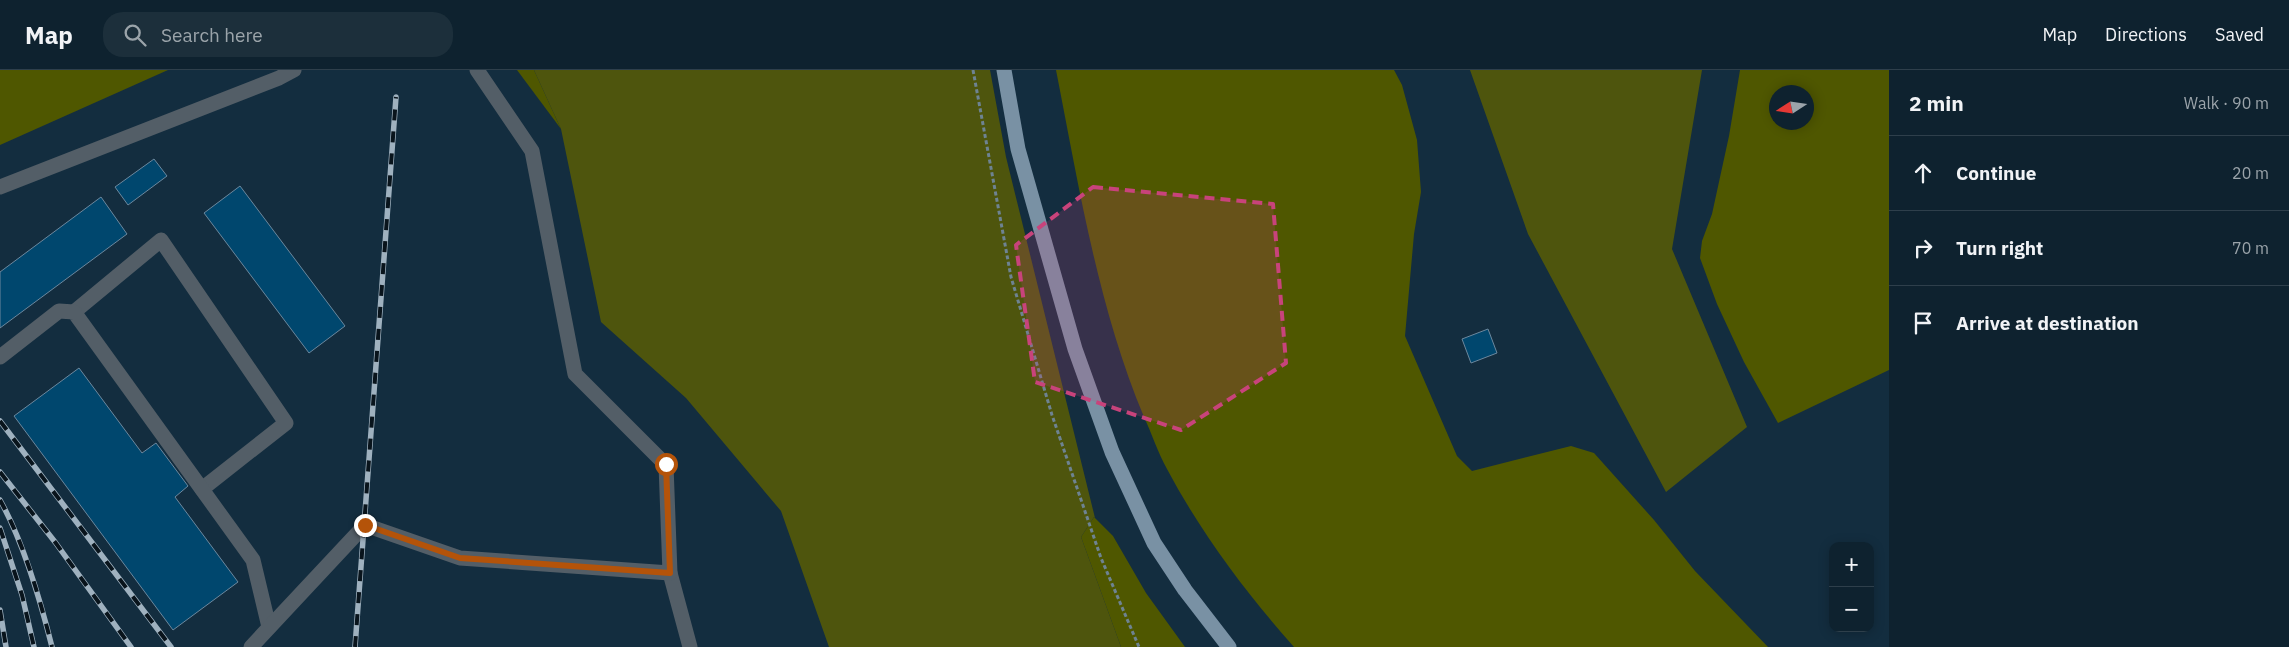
<!DOCTYPE html>
<html lang="en">
<head>
<meta charset="utf-8">
<style>
  :root { --surface:#0e222f; --page:#1c2f3b; --text:#f1f3f6; --muted:#9ba4aa; --line:#2e3f4b }
  body { margin:0; font-family:"IBM Plex Sans",sans-serif; background:var(--page); color:var(--text) }
  .controls { position:absolute; right:15px; bottom:15px; display:grid; overflow:hidden; border-radius:10px; box-shadow:0 2px 12px #0003 }
  .controls button { width:45px; height:45px; display:grid; place-items:center; padding:0; border:0; border-bottom:1px solid var(--line); background:var(--surface); color:var(--text); font:25px sans-serif }
  .compass { position:absolute; left:1769px; top:15px; width:45px; height:45px; border-radius:50%; background:var(--surface); box-shadow:0 2px 12px #0003; rotate:258deg }
  .stop { position:absolute; width:15px; height:15px; margin:-11px; border:4px solid #b45309; border-radius:50%; background:#fff }
  .stop.end { background:#b45309; border-color:#fff; box-shadow:0 1px 5px #0008 }
  .list { margin:0; padding:0; list-style:none }
  h2 { display:flex; justify-content:space-between; align-items:center; height:65px; margin:0; padding:0 20px; font-size:21px }
  h2 small { font-size:16px; font-weight:400; color:var(--muted) }
  .list li { display:grid; grid-template-columns:32px 1fr auto; gap:15px; align-items:center; box-sizing:border-box; height:75px; padding:0 20px; border-top:1px solid var(--line) }
  .list b { display:block; font-size:19px; white-space:nowrap }
  .list em { font-size:16px; font-style:normal; color:var(--muted) }
  .icon { flex:none; width:28px; height:28px; fill:none; stroke:currentColor; stroke-width:2; stroke-linecap:round; stroke-linejoin:round }
  .map { position:relative; flex:none; width:1889px; height:577px; overflow:hidden }
  header { display:flex; align-items:center; gap:30px; box-sizing:border-box; height:70px; padding:0 25px; background:var(--surface); border-bottom:1px solid var(--line) }
  header strong { font-size:24px }
  nav { display:flex; gap:28px; margin-inline-start:auto; font-size:18px }
  .search { width:350px; height:45px; background:var(--page); display:flex; align-items:center; gap:12px; box-sizing:border-box; padding:0 18px; border-radius:20px; color:var(--muted); font-size:19px }
  main { display:flex }
  aside { flex:1; background:var(--surface) }
  .map>svg:first-child { display:block }
</style>
</head>
<body>
<header>
<strong>Map</strong>
<div class="search"><svg class="icon" aria-label="search" viewBox="0 0 24 24"><circle cx="10" cy="10" r="6"/><path d="M15 15l6 6"/></svg>Search here</div>
<nav><a>Map</a><a>Directions</a><a>Saved</a></nav>
</header>
<main>
<div class="map">
<svg width="1889" height="577" viewBox="0 0 1889 577">
  <rect width="100%" height="100%" fill="#132d3f"/>
  <!-- green -->
  <g fill="#4f5700" fill-rule="evenodd">
    <path d="M0 0H168L0 75Z"/>
    <path d="M517 0H534L561 59Z"/>
    <path d="M1056 0H1394L1402 15 1417 70 1421 122 1414 164 1405 266 1457 386 1472 401 1571 376 1594 383 1654 450 1695 501 1768 577H1294C1246 523 1201 463 1167 399 1158 383 1152 364 1144 347 1098 237 1079 117 1056 0Z"/>
    <path d="M1740 0H1889V300L1778 353 1744 292 1717 234 1700 188 1702 171 1712 144 1729 66ZM1806 22V52H1776V22Z"/>
    <path d="M1094 447 1113 466 1146 523 1185 577H1121L1081 467Z"/>
  </g>
  <!-- forest -->
  <g fill="#4e550d">
    <path d="M534 0H990L1006 87 1095 448 1094 447 1081 467 1121 577H829L781 441 686 328 601 252 561 59Z"/>
    <path d="M1470 0H1702L1672 179 1747 357 1666 422 1528 164Z"/>
  </g>
  <!-- building -->
  <g fill="#00476e" stroke="#6c889e">
    <path d="M154 89 167 106 128 135 115 117Z"/>
    <path d="M240 116 345 256 309 283 204 143Z"/>
    <path d="M101 127 127 164 0 258V202Z"/>
    <path d="M1488 259 1497 283 1471 293 1462 269Z"/>
    <path d="M79 298 142 383 156 373 188 416 175 427 238 512 173 560 14 346Z"/>
  </g>
  <g fill="none" stroke-linecap="round" stroke-linejoin="round">
    <!-- path -->
    <path stroke="#6e8392" stroke-width="3" stroke-dasharray="4 2.5" stroke-linecap="butt" d="M973 0 1011 207 1052 345 1101 488 1139 577"/>
    <!-- minor -->
    <g stroke="#535e67" stroke-width="15">
      <path d="M0 117 279 8 294 0"/>
      <path d="M74 242 161 170 286 353 202 419"/>
      <path d="M0 287 59 241 74 242 253 490 269 557"/>
      <path d="M670 503 690 577"/>
      <path d="M251 577 365 455 460 488 670 503 666 395 575 304 532 81 477 0"/>
    </g>
    <!-- major -->
    <path stroke="#7991a4" stroke-width="15" d="M1004 0 1018 79 1075 279 1112 382 1154 473 1185 520 1229 577"/>
    <!-- rail casing -->
    <g stroke="#9fb1bf" stroke-width="5.5">
      <g id="rail">
        <path d="M0 351 171 577"/>
        <path d="M0 402 55 472 131 577"/>
        <path d="M0 430C24 473 40 529 52 577"/>
        <path d="M0 458 22 525 34 577"/>
        <path d="M0 540 6 577"/>
        <path d="M355 577 396 27"/>
      </g>
    </g>
    <!-- rail -->
    <use href="#rail" stroke="#09141c" stroke-width="4" stroke-dasharray="11" stroke-linecap="butt"/>
  </g>
  <g fill="none" stroke-linecap="round" stroke-linejoin="round">
    <!-- route -->
    <path stroke="#b45309" stroke-width="6" d="M365 455 460 488 670 503 666 394"/>
  </g>
  <!-- marked area -->
  <path fill="#c8437b" fill-opacity="0.2" stroke="#c8437b" stroke-width="4" stroke-dasharray="10 6" stroke-linejoin="round" d="M1093 117 1273 134 1286 293 1181 360 1035 312 1016 175Z"/>
</svg>
<div class="controls">
<button>+</button>
<button>−</button>
</div>
<svg class="compass" viewBox="-18 -18 36 36"><path d="M0-13l5 13h-10z" fill="#e53935"/><path d="M0 13l5-13h-10z" fill="#9ba4aa"/></svg>
<div class="stop" style="left:666px;top:394px"></div>
<div class="stop end" style="left:365px;top:455px"></div>
</div>
<aside>
<h2>2 min<small>Walk · 90 m</small></h2>
<ul class="list">
<li><svg class="icon" aria-label="ahead" viewBox="0 0 24 24"><path d="M12 20V5M6 11l6-6 6 6"/></svg><div><b>Continue</b></div><em>20 m</em></li>
<li><svg class="icon" aria-label="right" viewBox="0 0 24 24"><path d="M7 20v-9h11M14 6l5 5-5 5"/></svg><div><b>Turn right</b></div><em>70 m</em></li>
<li><svg class="icon" aria-label="arrive" viewBox="0 0 24 24"><path d="M6 21V4h12l-3 4 3 4H6"/></svg><div><b>Arrive at destination</b></div></li>
</ul>
</aside>
</main>
</body>
</html>
